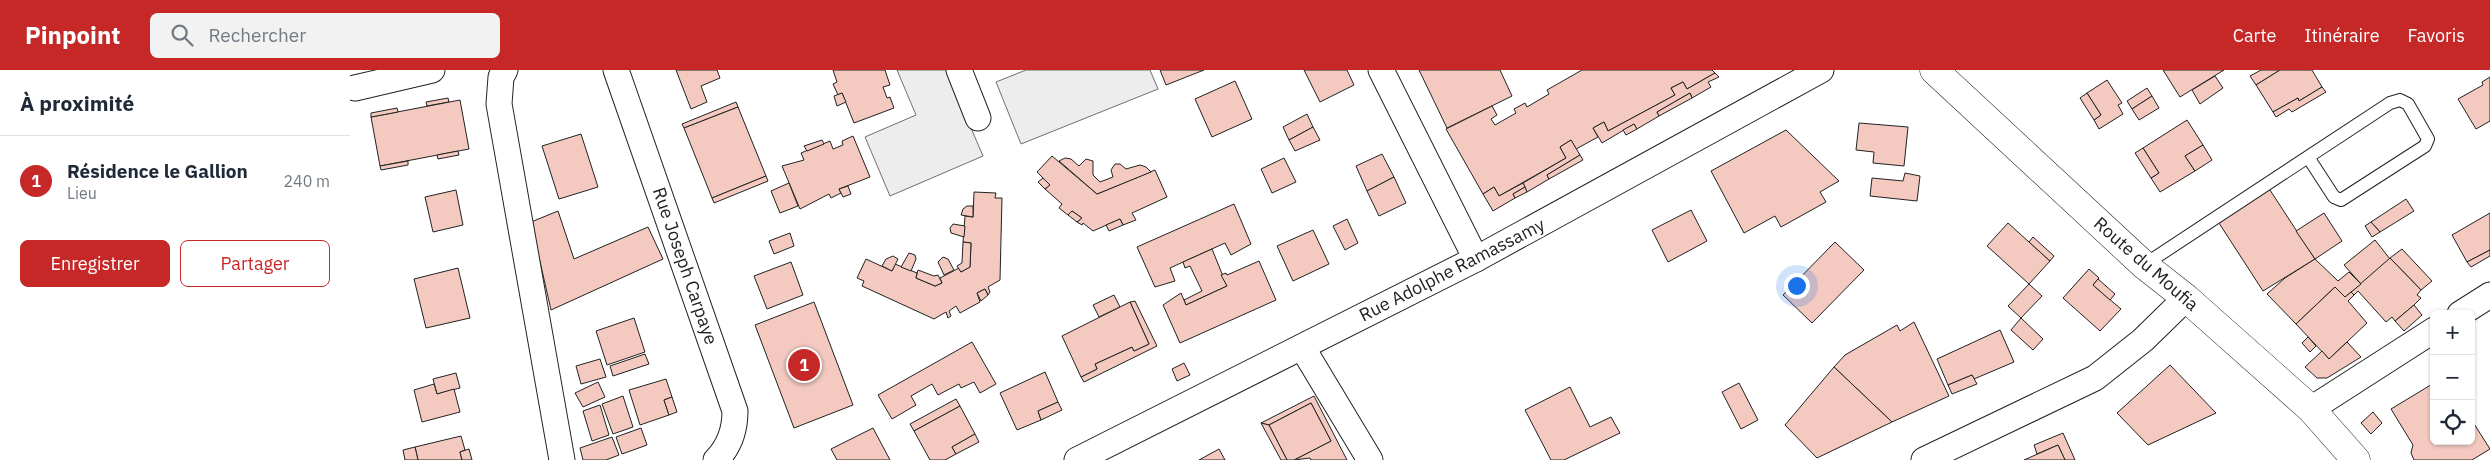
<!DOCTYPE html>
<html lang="fr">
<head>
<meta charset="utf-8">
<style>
  :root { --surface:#fff; --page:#f2f2f3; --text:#1f2937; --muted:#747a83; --line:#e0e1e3; --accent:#c62828 }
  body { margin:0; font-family:"IBM Plex Sans",sans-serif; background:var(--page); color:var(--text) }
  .controls { position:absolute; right:15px; bottom:15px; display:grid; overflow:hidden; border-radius:8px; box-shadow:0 1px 4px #0004 }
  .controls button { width:45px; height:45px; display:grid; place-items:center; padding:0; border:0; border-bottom:1px solid var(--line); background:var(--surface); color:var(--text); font:25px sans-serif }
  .you { position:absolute; left:1446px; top:215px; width:18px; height:18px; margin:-12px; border:4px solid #fff; border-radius:50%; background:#1a73e8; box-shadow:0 0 0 8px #1a73e833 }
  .badge { display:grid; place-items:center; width:32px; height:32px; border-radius:50%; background:var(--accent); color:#fff; font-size:16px; font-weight:700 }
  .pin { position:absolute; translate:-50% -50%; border:2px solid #fff; box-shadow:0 1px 5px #0006 }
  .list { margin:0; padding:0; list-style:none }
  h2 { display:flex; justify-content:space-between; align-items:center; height:65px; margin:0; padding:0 20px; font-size:21px }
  h2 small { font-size:16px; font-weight:400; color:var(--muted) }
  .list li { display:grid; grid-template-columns:32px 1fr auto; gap:15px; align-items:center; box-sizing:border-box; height:90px; padding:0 20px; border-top:1px solid var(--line) }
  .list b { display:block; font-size:19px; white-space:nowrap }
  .list p { margin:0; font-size:16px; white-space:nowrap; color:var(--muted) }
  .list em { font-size:16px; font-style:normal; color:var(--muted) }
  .actions { display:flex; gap:10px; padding:15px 20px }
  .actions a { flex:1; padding:11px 0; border:1px solid var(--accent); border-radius:8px; text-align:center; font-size:18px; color:var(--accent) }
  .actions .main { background:var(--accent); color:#fff }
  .icon { flex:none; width:28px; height:28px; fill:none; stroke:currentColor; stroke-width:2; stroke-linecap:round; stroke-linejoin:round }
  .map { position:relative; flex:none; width:2140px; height:390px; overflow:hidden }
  header { display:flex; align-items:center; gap:30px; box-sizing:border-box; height:70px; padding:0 25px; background:var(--accent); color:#fff }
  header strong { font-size:24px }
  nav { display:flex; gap:28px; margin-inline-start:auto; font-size:18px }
  .search { width:350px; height:45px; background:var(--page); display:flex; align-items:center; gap:12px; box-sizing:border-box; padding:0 18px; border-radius:8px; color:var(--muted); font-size:19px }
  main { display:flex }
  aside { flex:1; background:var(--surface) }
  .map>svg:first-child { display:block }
</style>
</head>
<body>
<header>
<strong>Pinpoint</strong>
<div class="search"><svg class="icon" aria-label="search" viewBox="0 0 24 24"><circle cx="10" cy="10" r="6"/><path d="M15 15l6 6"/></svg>Rechercher</div>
<nav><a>Carte</a><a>Itinéraire</a><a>Favoris</a></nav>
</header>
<main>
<aside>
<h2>À proximité<small></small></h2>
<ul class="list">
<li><span class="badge">1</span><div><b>Résidence le Gallion</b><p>Lieu</p></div><em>240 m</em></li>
</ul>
<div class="actions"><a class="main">Enregistrer</a><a>Partager</a></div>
</aside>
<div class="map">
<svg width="2140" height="390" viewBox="0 0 2140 390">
  <rect width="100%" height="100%" fill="#fff"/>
  <!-- parking -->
  <g fill="#ededed" stroke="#6f6f6f">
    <path d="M547 0H596L633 86 540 126 515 67 566 45Z"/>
    <path d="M676 0H800L808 19 671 74 646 12Z"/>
  </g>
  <!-- building -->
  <g fill="#f3c9c0" stroke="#222">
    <path d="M326 0H367L370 8 351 16 357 32 341 39Z"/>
    <path d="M483 0H535L540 15 533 17 537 28 540 27 544 38 504 53 492 23 488 25 483 14 487 12Z"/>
    <path d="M810 0H854L816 15Z"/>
    <path d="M954 0H997L1004 15 970 32Z"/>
    <path d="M1069 0H1150L1162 26 1097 58Z"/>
    <path d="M1232 0H1362L1365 3 1337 19 1333 12 1321 18 1325 25 1258 61 1254 52 1243 58 1248 67 1226 79 1221 70 1210 77 1216 88 1149 126 1144 117 1133 124 1096 59 1142 36 1147 45 1141 49 1145 55 1166 43 1164 39 1175 33 1177 37 1199 24 1197 20Z"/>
    <path d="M1813 0H1874L1830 27Z"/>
    <path d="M1911 0H1930L1906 15 1900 6Z"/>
    <path d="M1930 0H1962L1972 17 1949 31 1948 28 1923 42 1906 15Z"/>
    <path d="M1365 3 1369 7 1358 12 1361 17 1342 28 1340 23 1307 42 1309 46 1287 59 1284 54 1252 73 1243 58 1254 52 1258 61 1325 25 1321 18 1333 12 1337 19Z"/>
    <path d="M1865 6 1873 18 1850 34 1842 20Z"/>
    <path d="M2140 7V51L2126 59 2108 29 2133 15 2132 12Z"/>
    <path d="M1757 10 1772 33 1768 35 1773 44 1749 59 1744 50 1751 45 1737 23Z"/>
    <path d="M885 11 902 49 862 67 845 29Z"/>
    <path d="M1972 17 1976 22 1942 42 1939 39 1926 47 1923 42 1948 28 1949 31Z"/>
    <path d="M1797 18 1802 26 1782 39 1777 31Z"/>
    <path d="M492 23 496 32 487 36 484 26Z"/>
    <path d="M1340 23 1342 28 1309 46 1307 42Z"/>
    <path d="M1737 23 1751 45 1744 50 1730 28Z"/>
    <path d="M1802 26 1809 38 1789 50 1782 39Z"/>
    <path d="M98 28 99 32 77 36 76 32Z"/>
    <path d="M110 30 119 79 30 96 21 47Z"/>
    <path d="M386 32 388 37 334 58 332 54Z"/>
    <path d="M388 37 416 106 362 128 334 58Z"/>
    <path d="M47 38 48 42 21 47V43Z"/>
    <path d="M957 44 963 57 939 70 933 57Z"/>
    <path d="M1837 50 1853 75 1835 86 1845 101 1810 122 1801 108 1809 103 1793 78Z"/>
    <path d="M1509 53 1558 57 1554 96 1523 93 1524 82 1506 80Z"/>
    <path d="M1284 54 1287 59 1276 65 1273 60Z"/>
    <path d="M963 57 970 70 945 81 939 70Z"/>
    <path d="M1436 60 1489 111 1470 122 1476 132 1431 157 1425 146 1394 163 1361 101Z"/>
    <path d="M231 64 248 117 209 129 192 76Z"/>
    <path d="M503 66 520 107 489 119 491 123 481 128 479 124 450 139 432 96 454 90 451 83 480 71 483 79 493 75 492 71Z"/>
    <path d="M472 70 474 74 457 81 454 76Z"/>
    <path d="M1221 70 1230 85 1197 105 1199 109 1177 122 1173 113 1216 88 1210 77Z"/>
    <path d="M1853 75 1862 90 1845 101 1835 86Z"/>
    <path d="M1793 78 1809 103 1801 108 1785 83Z"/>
    <path d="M108 81 109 85 88 89 87 85Z"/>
    <path d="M1032 84 1044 107 1017 121 1006 96Z"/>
    <path d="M1230 85 1233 90 1199 109 1197 105Z"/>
    <path d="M702 86 747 124 805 100 817 127 782 143 786 150 773 155 770 149 743 161 733 153 732 155 727 152 732 148 722 141 718 145 709 138 712 134 695 119 700 115 687 102Z"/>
    <path d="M715 88 721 89 729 96 736 89 743 91V105L750 112 763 107 761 100 765 94H770L776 99 790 95 796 97 801 102 747 124 709 91Z"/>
    <path d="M934 88 946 112 922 123 911 99Z"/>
    <path d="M58 91V95L31 100 30 96Z"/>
    <path d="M1555 103 1570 106 1567 131 1520 126 1522 108 1553 111Z"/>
    <path d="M416 106 418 111 364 133 362 128Z"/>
    <path d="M1044 107 1056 133 1029 146 1017 121Z"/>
    <path d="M693 108 700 115 695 119 688 112Z"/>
    <path d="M439 113 448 136 430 143 421 121Z"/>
    <path d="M1173 113 1175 117 1163 124 1165 128 1143 141 1133 124 1144 117 1149 126Z"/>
    <path d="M498 116 501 124 493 127 489 119Z"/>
    <path d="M1175 117 1177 122 1165 128 1163 124Z"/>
    <path d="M1918 117 1965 189 1913 221 1867 150Z"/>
    <path d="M106 120 113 155 83 162 75 127Z"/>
    <path d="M624 122 646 123 645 128H652L650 210 638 217 640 222 638 225 635 219 627 223 630 232 610 243 606 236 599 241 601 246 598 248 596 242 584 249 512 216 514 211 507 208 516 189 542 201 545 194 567 203 566 208 585 216 592 213 590 208 609 198 611 202 620 197 621 173 613 172 615 146 623 147Z"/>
    <path d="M2056 129 2064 141 2030 162 2021 152Z"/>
    <path d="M884 134 901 174 881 185 875 173 820 198 825 211 805 217 787 177Z"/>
    <path d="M617 136H623V147L611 145 613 139Z"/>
    <path d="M1341 140 1357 171 1318 192 1302 160Z"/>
    <path d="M208 141 224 189 298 157 313 189 201 240 181 152Z"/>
    <path d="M722 141 732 148 727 152 718 145Z"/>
    <path d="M1974 143 1992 171 1965 189 1946 161Z"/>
    <path d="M2140 143V180L2117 192 2102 165Z"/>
    <path d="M770 149 773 155 759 161 756 155Z"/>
    <path d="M997 149 1008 173 995 180 983 156Z"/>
    <path d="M2021 152 2030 162 2022 167 2015 156Z"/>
    <path d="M1658 153 1700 191 1679 214 1637 176Z"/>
    <path d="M603 154 615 156 614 167 601 163 600 158Z"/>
    <path d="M963 160 979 194 943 211 927 176Z"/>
    <path d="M440 163 444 176 424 184 419 171Z"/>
    <path d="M1683 167 1704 186 1700 191 1679 172Z"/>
    <path d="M2025 170 2040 189 2011 214 1994 195Z"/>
    <path d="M613 172 621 173 620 197 611 202 607 196 612 193Z"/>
    <path d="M1485 172 1514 200 1462 253 1433 225Z"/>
    <path d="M862 179 877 216 836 235 834 230 852 221 840 196 835 198 833 192Z"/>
    <path d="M2052 179 2082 211 2071 220 2040 188Z"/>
    <path d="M2140 180V186L2121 197 2117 192Z"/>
    <path d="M559 183 565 185 566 189 561 201 551 197Z"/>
    <path d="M543 186 548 189 542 201 532 196 536 189Z"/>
    <path d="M593 187 598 189 604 200 594 205 588 192Z"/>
    <path d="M2040 188 2071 220 2067 225 2071 228 2064 235 2045 251 2042 247 2036 252 2008 221 2004 225 2001 222Z"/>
    <path d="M1965 189 1988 211 1999 202 2011 214 1995 227 1985 217 1946 254 1917 224 1935 208Z"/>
    <path d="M909 191 926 230 830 273 813 235 831 223 836 235 877 216 871 205 876 203 877 205Z"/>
    <path d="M441 192 453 225 417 239 404 206Z"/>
    <path d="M108 198 120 248 76 258 64 209Z"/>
    <path d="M1739 199 1749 208 1743 215 1771 239 1750 261 1713 228Z"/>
    <path d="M568 200 584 206 588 205 592 213 585 216 566 208Z"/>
    <path d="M1748 209 1765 224 1760 230 1743 215Z"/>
    <path d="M1679 214 1692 226 1671 248 1658 236Z"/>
    <path d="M1985 217 1995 227 2001 222 2004 225 1998 231 2017 253 1979 289 1946 254Z"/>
    <path d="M635 219 638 225 631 231 627 223Z"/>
    <path d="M764 225 770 237 749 247 743 235Z"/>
    <path d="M785 231 807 276 734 312 731 307 747 299 745 294 782 277 784 281 799 274 780 232Z"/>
    <path d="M464 232 503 335 444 358 405 255Z"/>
    <path d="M780 232 799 274 784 281 782 277 745 294 747 299 731 307 712 266Z"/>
    <path d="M2064 235 2072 245 2054 261 2045 251Z"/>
    <path d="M284 248 295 282 257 295 246 261Z"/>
    <path d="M1671 248 1693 269 1683 280 1661 260Z"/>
    <path d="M1564 252 1599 326 1542 352 1484 297 1495 285 1547 255 1550 261Z"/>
    <path d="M1650 260 1664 292 1624 309 1622 305 1598 315 1587 289Z"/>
    <path d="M1958 267 1966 276 1960 282 1952 273Z"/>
    <path d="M622 272 646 314 630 323 624 312 611 318 609 314 588 325 582 314 561 326 566 335 542 349 528 325Z"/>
    <path d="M1997 272 2011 287 1977 308H1967L1955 297 1972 281 1979 289Z"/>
    <path d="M295 284 299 294 263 306 260 296Z"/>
    <path d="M250 289 256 307 231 314 226 296Z"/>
    <path d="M834 293 840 305 827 311 822 299Z"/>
    <path d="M1820 295 1866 343 1798 375 1767 343Z"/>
    <path d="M1484 297 1542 352 1467 388 1435 355Z"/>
    <path d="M695 302 708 332 688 341 691 350 667 360 650 323Z"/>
    <path d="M106 303 110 318 87 324 83 309Z"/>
    <path d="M1622 305 1627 314 1602 324 1598 315Z"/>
    <path d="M316 309 322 327 314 330 319 345 290 355 279 320Z"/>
    <path d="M248 312 255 327 233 337 225 323Z"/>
    <path d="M1389 313 1408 350 1391 359 1372 322Z"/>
    <path d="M2084 313V371H2121V349L2140 379 2122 390H2064L2061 383 2063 375 2041 339Z"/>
    <path d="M84 314 87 324 104 319 110 342 72 352 64 320Z"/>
    <path d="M1220 317 1240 357 1261 347 1270 363 1214 390H1201L1175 340Z"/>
    <path d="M273 326 283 357 263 364 252 334Z"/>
    <path d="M964 326 997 390H961L960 388 944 390 981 371 961 333 919 355 911 353Z"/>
    <path d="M322 327 327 342 319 345 314 330Z"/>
    <path d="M606 329 610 336 564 361 560 354Z"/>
    <path d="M708 332 712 340 691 350 688 341Z"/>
    <path d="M961 333 981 371 944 390H937L919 355Z"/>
    <path d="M250 335 259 365 242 371 233 341Z"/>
    <path d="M610 336 625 364 602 377 606 384 595 390H580L564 361Z"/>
    <path d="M2023 342 2032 353 2021 364 2011 353Z"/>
    <path d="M911 353 919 355 937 390H931Z"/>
    <path d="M291 358 297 375 272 384 266 367Z"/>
    <path d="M523 358 540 390H487L481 379Z"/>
    <path d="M1713 363 1725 390H1715L1708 375 1687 384 1684 375Z"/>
    <path d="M625 364 629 372 606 384 602 377Z"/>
    <path d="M111 366 115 380 110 382 112 390H68L65 377Z"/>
    <path d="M262 367 269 385 256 390H233L230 378Z"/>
    <path d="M1708 375 1715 390H1674Z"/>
    <path d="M65 377 68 390H55L53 380Z"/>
    <path d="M119 379 122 390H112L110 382Z"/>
    <path d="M869 379 875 390H849Z"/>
  </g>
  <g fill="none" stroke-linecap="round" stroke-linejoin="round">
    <!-- lane casing -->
    <g stroke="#222" stroke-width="14">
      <path id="lane" d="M1794 195 2040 33 2050 30 2058 34 2078 69 2075 76 1991 130 1984 127 1958 87"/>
    </g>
    <!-- street casing -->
    <g stroke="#222" stroke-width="27">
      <g id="street">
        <path d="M155 0 151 7 149 34 212 390"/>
        <path d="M266 0 385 341C385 360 380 376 366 390"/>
        <path d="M609 0 628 48"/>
        <path d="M1031 0 1126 189"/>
        <path d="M5 18 82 0"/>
        <path d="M2110 244 2140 225"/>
        <path d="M952 277 1020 390"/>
        <path d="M1961 339 2084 260"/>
        <path d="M727 390 1126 189 1471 0"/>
        <path d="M1574 390 1745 308 1793 270 1836 228"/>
      </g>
    </g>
    <!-- secondary casing -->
    <g stroke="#222" stroke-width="29">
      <path id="secondary" d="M1584 0 1794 195 1836 228 1961 339 2006 390"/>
    </g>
    <!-- lane -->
    <use href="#lane" stroke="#fff" stroke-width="12"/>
    <!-- street -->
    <use href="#street" stroke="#fff" stroke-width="25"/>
    <!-- secondary -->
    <use href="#secondary" stroke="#fff" stroke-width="28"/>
  </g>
  <g text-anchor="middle" stroke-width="4" stroke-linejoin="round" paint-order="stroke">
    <!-- street labels -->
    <g font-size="18" fill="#222" stroke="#fff">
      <text transform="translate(1796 194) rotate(41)" y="6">Route du Moufia</text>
      <text transform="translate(335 196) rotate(71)" y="6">Rue Joseph Carpaye</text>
      <text transform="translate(1102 200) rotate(-27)" y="6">Rue Adolphe Ramassamy</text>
    </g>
  </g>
</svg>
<div class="controls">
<button>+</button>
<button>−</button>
<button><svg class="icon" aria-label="locate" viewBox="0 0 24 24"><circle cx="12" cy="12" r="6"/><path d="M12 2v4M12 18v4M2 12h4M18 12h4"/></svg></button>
</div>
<div class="you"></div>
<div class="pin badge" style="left:454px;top:295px">1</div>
</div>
</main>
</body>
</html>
